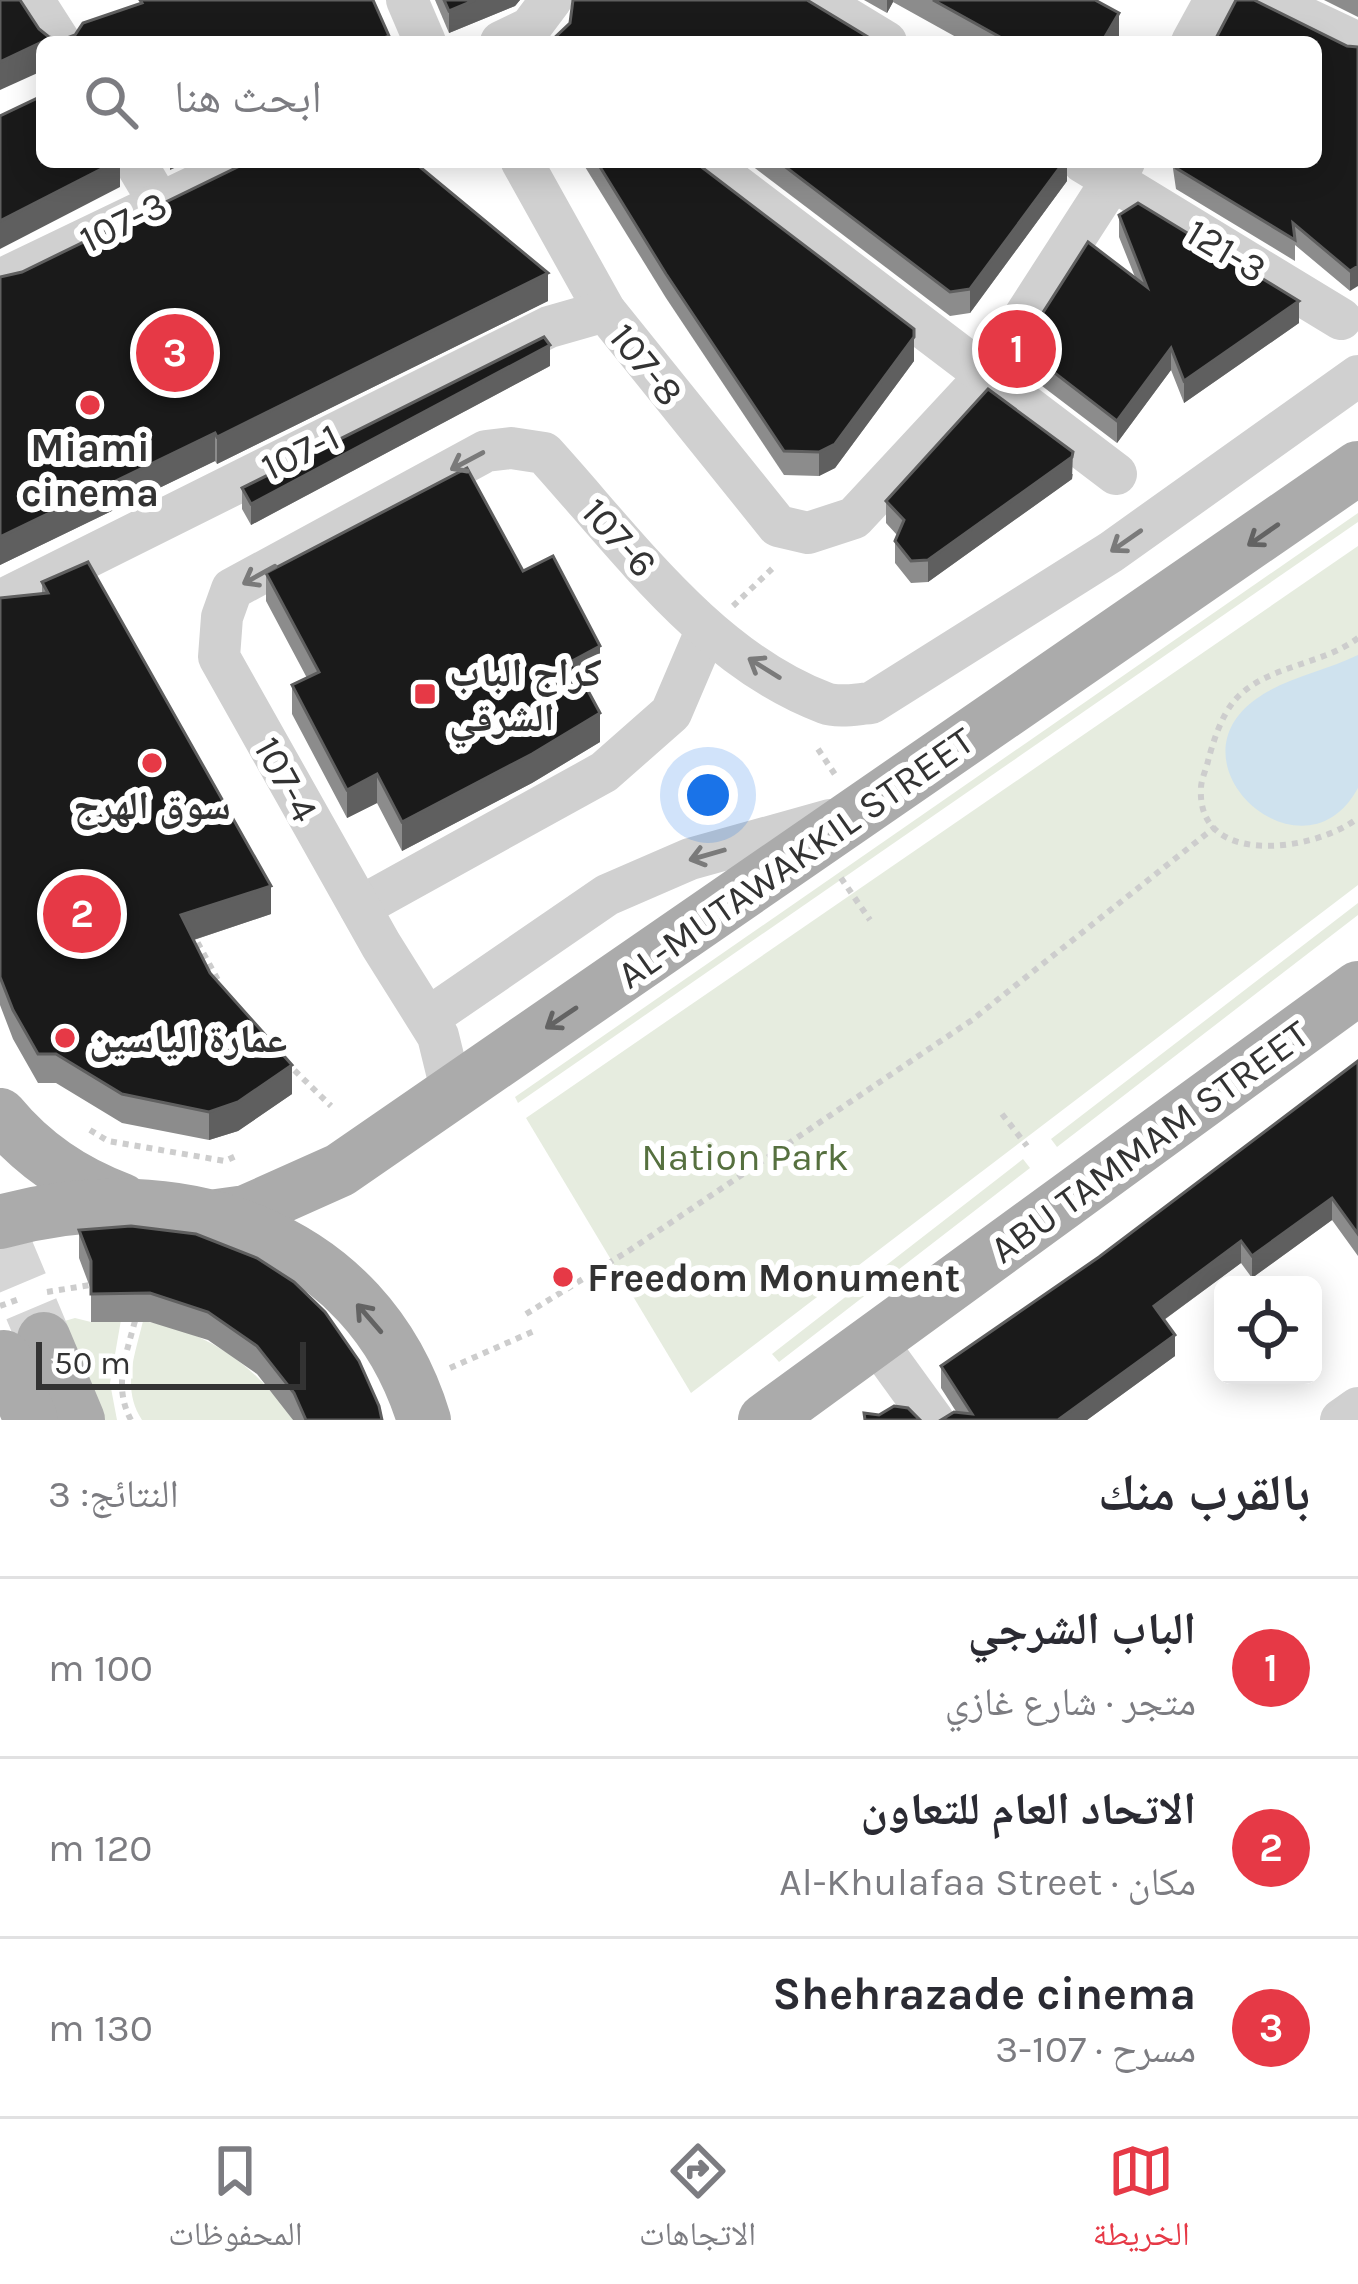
<!DOCTYPE html>
<html lang="ar">
<head>
<meta charset="utf-8">
<style>
  :root { --surface:#fff; --page:#f2f2f3; --text:#2b2b33; --muted:#7c7c81; --line:#e1e1e2; --accent:#e63946 }
  body { margin:0; font-family:Karla,"Noto Naskh Arabic",sans-serif; background:var(--page); color:var(--text); direction:rtl }
  .controls { position:absolute; right:36px; bottom:36px; display:grid; overflow:hidden; border-radius:18px; box-shadow:0 6px 30px #0003 }
  .controls button { width:108px; height:108px; display:grid; place-items:center; padding:0; border:0; border-bottom:3px solid var(--line); background:var(--surface); color:var(--text); font:60px sans-serif }
  .scale { position:absolute; left:36px; bottom:30px; width:270px; box-sizing:border-box; padding-left:12px; border:6px solid #333; border-top:0; font-size:33px; line-height:42px; white-space:nowrap; color:#333; -webkit-text-stroke:9px #fff; paint-order:stroke }
  .you { position:absolute; left:708px; top:795px; width:42px; height:42px; margin:-30px; border:9px solid #fff; border-radius:50%; background:#1a73e8; box-shadow:0 0 0 18px #1a73e833 }
  .badge { display:grid; place-items:center; width:78px; height:78px; border-radius:50%; background:var(--accent); color:#fff; font-size:39px; font-weight:700 }
  .pin { position:absolute; translate:-50% -50%; border:6px solid #fff; box-shadow:0 3px 12px #0006 }
  .list { margin:0; padding:0; list-style:none }
  h2 { display:flex; justify-content:space-between; align-items:center; height:156px; margin:0; padding:0 48px; font-size:51px }
  h2 small { font-size:39px; font-weight:400; color:var(--muted) }
  .list li { display:grid; grid-template-columns:78px 1fr auto; gap:36px; align-items:center; box-sizing:border-box; height:180px; padding:0 48px; border-top:3px solid var(--line) }
  .list b { display:block; font-size:45px; white-space:nowrap }
  .list p { margin:0; font-size:39px; white-space:nowrap; color:var(--muted) }
  .list em { font-size:39px; font-style:normal; color:var(--muted) }
  .icon { flex:none; width:66px; height:66px; fill:none; stroke:currentColor; stroke-width:2; stroke-linecap:round; stroke-linejoin:round }
  .map { position:relative; flex:none; width:1358px; height:1420px; overflow:hidden; direction:ltr }
  .search { position:absolute; background:var(--surface); box-shadow:0 6px 30px #0003; left:36px; right:36px; top:36px; height:132px; display:flex; align-items:center; gap:30px; box-sizing:border-box; padding:0 42px; border-radius:18px; color:var(--muted); font-size:45px }
  .sheet { height:696px; background:var(--surface) }
  nav { display:flex; justify-content:space-around; align-items:center; box-sizing:border-box; height:168px; border-top:3px solid var(--line); background:var(--surface); font-size:33px; color:var(--muted) }
  nav a { display:grid; justify-items:center; gap:6px }
  nav .on { color:var(--accent) }
  .map>svg:first-child { display:block }
</style>
</head>
<body>
<div class="map">
<svg width="1358" height="1420" viewBox="0 0 1358 1420">
  <rect width="100%" height="100%" fill="#fff"/>
  <!-- green -->
  <g fill="#e6ecdf">
    <path d="M1358 513V522L518 1103 515 1097Z"/>
    <path d="M1358 546V885L691 1393 526 1118Z"/>
    <path d="M1358 903V915L1057 1147 1051 1139Z"/>
    <path d="M1023 1159 1030 1168 779 1362 772 1354Z"/>
    <path d="M75 1318 91 1322 121 1320 110 1383 117 1420H104L61 1322Z"/>
    <path d="M143 1321C209 1331 256 1366 293 1420H142C121 1388 135 1355 143 1321Z"/>
  </g>
  <!-- water -->
  <path fill="#cfe2ee" d="M1358 655V788C1304 888 1164 765 1256 699 1285 678 1325 671 1358 655Z"/>
  <g fill="none" stroke-linecap="round" stroke-linejoin="round">
    <!-- major-tunnel -->
    <path stroke="#d6d6d6" stroke-width="54" stroke-dasharray="54 27" stroke-linecap="butt" d="M0 1234 44 1339"/>
    <!-- path -->
    <g stroke="#cdcdcd" stroke-width="6" stroke-dasharray="6 6" stroke-linecap="butt">
      <path d="M733 606 776 565"/>
      <path d="M1358 638C1321 666 1265 665 1234 701 1221 717 1213 742 1208 761 1206 770 1201 780 1201 788 1196 869 1316 851 1358 818"/>
      <path d="M818 749 836 776"/>
      <path d="M841 878 870 920"/>
      <path d="M192 932 220 984"/>
      <path d="M286 1062 331 1106"/>
      <path d="M1002 1114 1027 1146"/>
      <path d="M90 1130 108 1141 225 1161 236 1156"/>
      <path d="M47 1292 90 1285"/>
      <path d="M0 1306 22 1298"/>
      <path d="M526 1314 630 1250 972 1020 1215 827"/>
      <path d="M450 1368 534 1331"/>
      <path d="M131 1420C113 1387 126 1355 135 1321"/>
    </g>
    <!-- minor -->
    <g stroke="#d0d0d0" stroke-width="42">
      <path d="M33 0 60 42"/>
      <path d="M407 0 425 42"/>
      <path d="M817 0 886 42"/>
      <path d="M1267 0 1358 43"/>
      <path d="M501 42 530 28 551 0"/>
      <path d="M1192 42 1215 0"/>
      <path d="M135 162 160 204"/>
      <path d="M522 162 605 311 778 526 808 533 854 518 986 376 1124 162"/>
      <path d="M705 162 1116 474"/>
      <path d="M1083 162 1341 319"/>
      <path d="M0 280 246 162"/>
      <path d="M0 601 549 327 605 311"/>
      <path d="M360 907 604 772 671 713 706 631"/>
      <path d="M428 1018 607 895 690 859 830 820"/>
      <path d="M452 1093 438 1036 381 945 219 657 222 617 232 589 486 451 511 448 544 453C625 542 709 660 825 703 838 708 857 704 871 703L1111 552 1358 376"/>
      <path d="M875 1340 933 1420"/>
      <path d="M1341 1420 1358 1408"/>
    </g>
    <!-- major -->
    <g stroke="#ababab" stroke-width="54">
      <path d="M0 1115C33 1155 73 1182 122 1200"/>
      <path d="M217 1216 246 1212 340 1170 1358 468"/>
      <path d="M0 1222C175 1173 367 1232 424 1420"/>
      <path d="M44 1339 78 1420"/>
      <path d="M4 1357 31 1420"/>
      <path d="M765 1420 1358 988"/>
    </g>
  </g>
  <!-- wall -->
  <g fill="#8c8c8c">
    <path d="M435 0H520L515 6 449 33Z"/>
    <path d="M864 0H1095L1119 37 1116 42H965L893 2 887 13Z"/>
    <path d="M1324 0H1358V17Z"/>
    <path d="M1256 3 1347 46 1358 47 1350 291 1295 245V261L1176 189 1172 162H1316Z"/>
    <path d="M582 162H695L914 329V361L835 468 819 476 784 475 666 298Z"/>
    <path d="M747 162H1067V181L970 313 950 316Z"/>
    <path d="M1119 215 1299 323 1184 403 1171 370 1117 443 1021 370V347L1135 277 1119 237Z"/>
    <path d="M0 277 548 301 217 464 215 461 0 565Z"/>
    <path d="M550 366 251 525 242 509V488Z"/>
    <path d="M1073 474 1072 479 928 582 911 583 895 563V541L897 535 886 523V501Z"/>
    <path d="M523 571 600 675 584 683 600 742 532 783 402 851 377 803 347 818 292 714V685L307 678 266 601V573Z"/>
    <path d="M42 582 271 914 194 940 210 973 292 1094 238 1131 209 1140 122 1123 56 1083H38L13 1039 0 1005V598L42 594Z"/>
    <path d="M1358 1061V1256L1332 1220 1252 1278 1241 1263 1164 1320 1175 1356 1087 1420 957 1413 941 1388V1366L1099 1257Z"/>
    <path d="M79 1230 382 1420H293L257 1374 208 1340 150 1322H91V1290L79 1258Z"/>
  </g>
  <!-- shaded-wall -->
  <g fill="#5f5f5f">
    <path d="M475 0H520L515 6 449 33V11Z"/>
    <path d="M887 0H893V2L887 13Z"/>
    <path d="M1119 13V37L1116 42H1102Z"/>
    <path d="M42 43V71L0 90V62Z"/>
    <path d="M115 162H120V187L0 249V221Z"/>
    <path d="M170 162H187L170 170Z"/>
    <path d="M1064 162H1067V181L970 313V289Z"/>
    <path d="M1358 266V286L1350 291V271Z"/>
    <path d="M548 273V301L217 464V437Z"/>
    <path d="M1299 301V323L1184 403V381Z"/>
    <path d="M914 337V361L835 468 819 476V452Z"/>
    <path d="M550 345V366L251 525V504Z"/>
    <path d="M1171 348V370L1117 443V421Z"/>
    <path d="M215 433V461L0 565V537Z"/>
    <path d="M1073 452 1072 479 928 582V560Z"/>
    <path d="M600 646V675L572 690V661Z"/>
    <path d="M600 713V742L532 783 402 851V822Z"/>
    <path d="M377 774V803L347 818V790Z"/>
    <path d="M271 886V914L181 944V915Z"/>
    <path d="M292 1065V1094L238 1131 209 1140V1112Z"/>
    <path d="M1332 1198V1220L1252 1278V1256Z"/>
    <path d="M1241 1241V1263L1154 1327V1306Z"/>
    <path d="M1175 1335V1356L1087 1420H1058Z"/>
  </g>
  <!-- building -->
  <g fill="#1a1a1a" stroke="#5f5f5f" stroke-width="3">
    <path d="M0 0H20L39 29 49 37 62 40 75 35 83 23 142 3 140 0H373L389 36 375 42H42L0 62Z"/>
    <path d="M444 0H475L449 11Z"/>
    <path d="M573 0H807L873 40 898 42H550L570 23Z"/>
    <path d="M933 0H1095L1119 13 1102 42H1009Z"/>
    <path d="M1236 0H1254L1347 46 1358 47V266L1350 271 1293 223 1295 240 1176 168 1175 162H1316V42H1214Z"/>
    <path d="M42 96V162H115L0 221V116Z"/>
    <path d="M248 162H414L548 273 217 437 215 433 0 537V277L22 272Z"/>
    <path d="M597 162H695L914 329V337L835 444 819 452 784 451 666 274Z"/>
    <path d="M779 162H1064L970 289 950 292Z"/>
    <path d="M1138 203 1299 301 1184 381 1171 348 1117 421 1021 347 1088 242 1147 287 1119 215Z"/>
    <path d="M544 337 550 345 251 504 242 488Z"/>
    <path d="M988 389 1073 452 1072 457 928 560 911 561 895 541 904 520 886 501Z"/>
    <path d="M467 468 523 571 553 556 600 646 572 661 600 713 532 754 402 822 377 774 347 790 292 685 319 672 266 573Z"/>
    <path d="M88 562 271 886 181 915 210 973 292 1065 238 1102 209 1112 122 1094 56 1054H38L13 1010 0 977V598L48 593 42 582Z"/>
    <path d="M1358 1061V1234L1332 1198 1252 1256 1241 1241 1154 1306 1175 1335 1058 1420H941L954 1412 972 1414 941 1366 1099 1257Z"/>
    <path d="M131 1226 196 1234 257 1258 294 1282 325 1312 359 1361 379 1406 382 1420H306L294 1393 257 1346 208 1312 150 1293 91 1294V1261L79 1230Z"/>
    <path d="M894 1406 908 1408 920 1420H865L864 1413 879 1415Z"/>
  </g>
  <!-- one-way arrows -->
  <defs><path id="oneway-shaft" d="M-6 0H5M1.5-3L5.5 0L1.5 3" fill="none" stroke-width="1.6" stroke-linecap="round" stroke-linejoin="round" transform="scale(3)"/></defs>
  <g stroke="#7a7a7a">
    <use href="#oneway-shaft" transform="translate(467 461) rotate(152)"/>
    <use href="#oneway-shaft" transform="translate(1126 541) rotate(145)"/>
    <use href="#oneway-shaft" transform="translate(259 575) rotate(151)"/>
    <use href="#oneway-shaft" transform="translate(764 668) rotate(-148)"/>
    <use href="#oneway-shaft" transform="translate(707 855) rotate(164)"/>
  </g>
  <g stroke="#636363">
    <use href="#oneway-shaft" transform="translate(1263 535) rotate(145)"/>
    <use href="#oneway-shaft" transform="translate(561 1018) rotate(146)"/>
    <use href="#oneway-shaft" transform="translate(369 1318) rotate(-131)"/>
  </g>
  <!-- markers -->
  <g fill="#e63946" stroke="#fff" stroke-width="4.5">
    <circle cx="90" cy="405" r="12"/>
    <rect x="413" y="682" width="24" height="24" rx="6"/>
    <circle cx="152" cy="763" r="12"/>
    <circle cx="65" cy="1038" r="12"/>
    <circle cx="563" cy="1277" r="12"/>
  </g>
  <g text-anchor="middle" stroke-width="12" stroke-linejoin="round" paint-order="stroke">
    <!-- street labels -->
    <g font-size="39" fill="#333" stroke="#fff">
      <text transform="translate(123 221) rotate(-26)" y="14">107-3</text>
      <text transform="translate(1227 250) rotate(31)" y="14">121-3</text>
      <text transform="translate(647 364) rotate(51)" y="14">107-8</text>
      <text transform="translate(300 451) rotate(-26)" y="14">107-1</text>
      <text transform="translate(620 537) rotate(48)" y="14">107-6</text>
      <text transform="translate(287 779) rotate(61)" y="14">107-4</text>
      <text transform="translate(795 857) rotate(-35)" y="14">AL-MUTAWAKKIL STREET</text>
      <text transform="translate(1149 1141) rotate(-36)" y="14">ABU TAMMAM STREET</text>
    </g>
    <!-- poi labels -->
    <g font-size="39" font-weight="bold" fill="#333" stroke="#fff" text-anchor="start">
      <text x="90" y="461" text-anchor="middle">Miami<tspan x="90" dy="45">cinema</tspan></text>
      <text x="449" y="686">كراج الباب<tspan x="449" dy="45">الشرقي</tspan></text>
      <text x="152" y="819" text-anchor="middle">سوق الهرج</text>
      <text x="89" y="1052">عمارة الياسين</text>
      <text x="587" y="1291">Freedom Monument</text>
    </g>
    <!-- park labels -->
    <g font-size="39" fill="#56703f" stroke="#fff">
      <text x="745" y="1170">Nation Park</text>
    </g>
  </g>
</svg>
<div class="controls">
<button><svg class="icon" aria-label="locate" viewBox="0 0 24 24"><circle cx="12" cy="12" r="6"/><path d="M12 2v4M12 18v4M2 12h4M18 12h4"/></svg></button>
</div>
<div class="scale">50 m</div>
<div class="you"></div>
<div class="pin badge" style="left:1017px;top:349px">1</div>
<div class="pin badge" style="left:82px;top:914px">2</div>
<div class="pin badge" style="left:175px;top:353px">3</div>
<div class="search"><svg class="icon" aria-label="search" viewBox="0 0 24 24"><circle cx="10" cy="10" r="6"/><path d="M15 15l6 6"/></svg>ابحث هنا</div>
</div>
<section class="sheet">
<h2>بالقرب منك<small>النتائج: 3</small></h2>
<ul class="list">
<li><span class="badge">1</span><div><b>الباب الشرجي</b><p>متجر · شارع غازي</p></div><em>100 m</em></li>
<li><span class="badge">2</span><div><b>الاتحاد العام للتعاون</b><p>مكان · Al-Khulafaa Street</p></div><em>120 m</em></li>
<li><span class="badge">3</span><div><b>Shehrazade cinema</b><p>مسرح · 107-3</p></div><em>130 m</em></li>
</ul>
</section>
<nav>
<a class="on"><svg class="icon" aria-label="map" viewBox="0 0 24 24"><path d="M3 6l6-2 6 2 6-2v14l-6 2-6-2-6 2zM9 4v14M15 6v14"/></svg>الخريطة</a>
<a><svg class="icon" aria-label="directions" viewBox="0 0 24 24"><path d="M12 3l9 9-9 9-9-9zM9 14v-3h6M13 9l2 2-2 2"/></svg>الاتجاهات</a>
<a><svg class="icon" aria-label="saved" viewBox="0 0 24 24"><path d="M7 4h10v16l-5-4-5 4z"/></svg>المحفوظات</a>
</nav>
</body>
</html>
